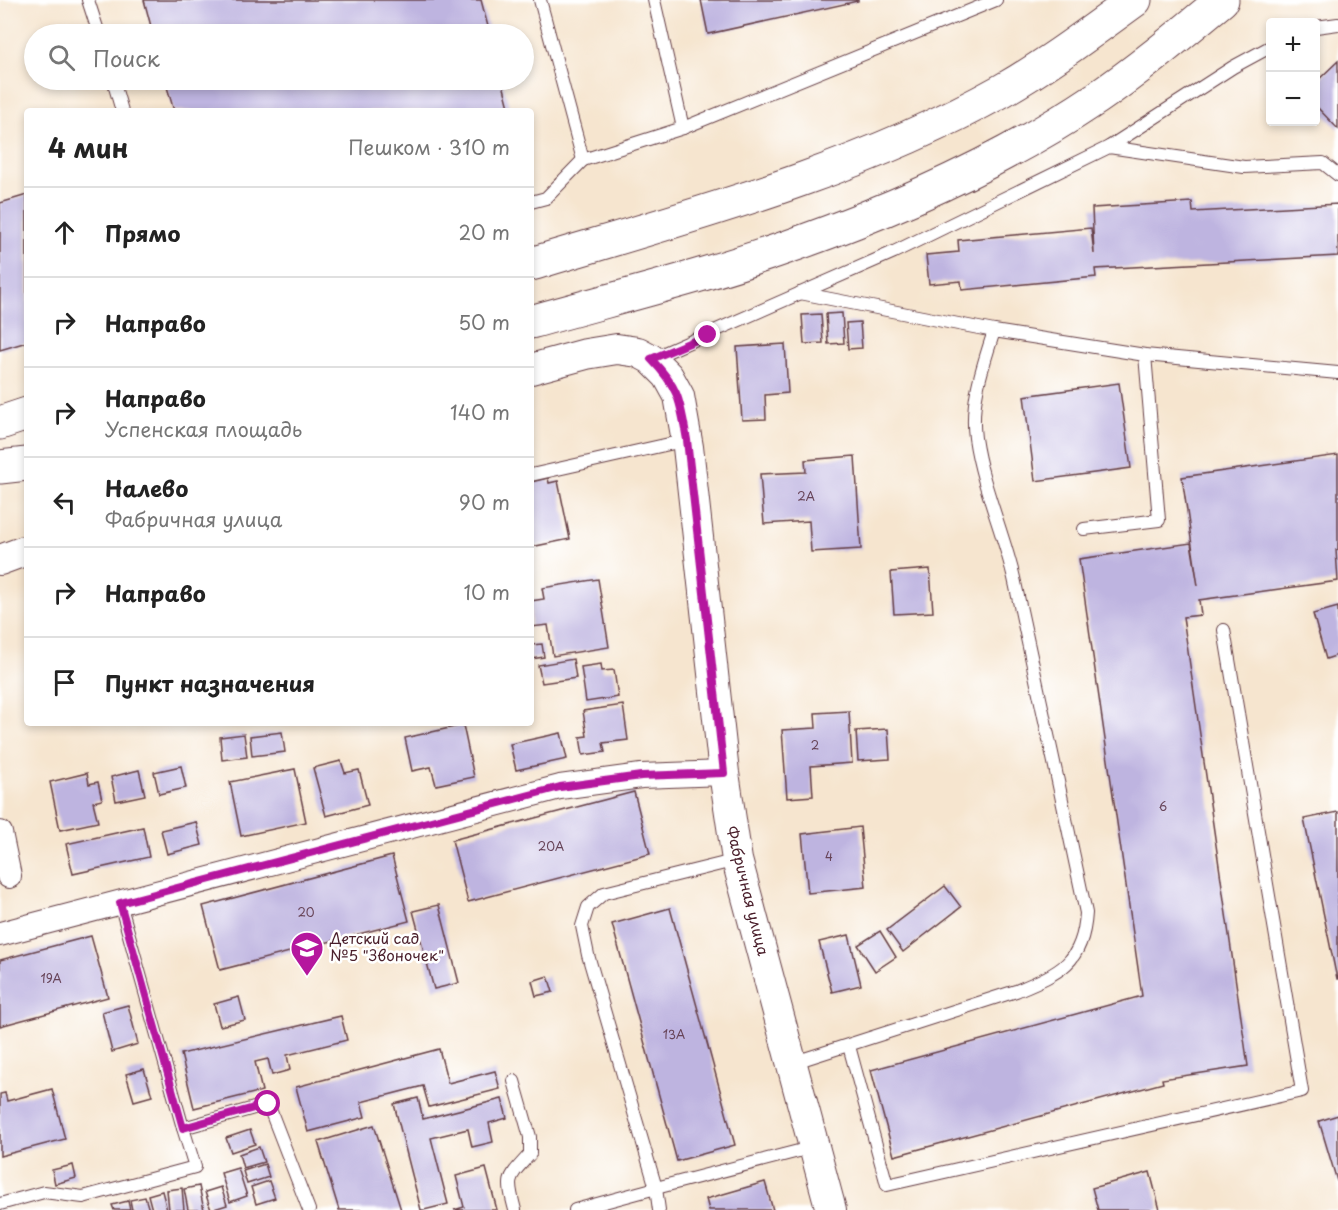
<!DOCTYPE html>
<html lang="ru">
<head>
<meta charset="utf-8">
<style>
  :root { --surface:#fff; --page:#f2f2f2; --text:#222; --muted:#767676; --line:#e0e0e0 }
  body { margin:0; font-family:"Playpen Sans",sans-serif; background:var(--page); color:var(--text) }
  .controls { position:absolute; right:18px; top:18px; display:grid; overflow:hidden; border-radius:6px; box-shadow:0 3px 9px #0003 }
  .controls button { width:54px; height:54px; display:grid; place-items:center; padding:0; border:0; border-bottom:2px solid var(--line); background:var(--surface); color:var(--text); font:30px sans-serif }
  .stop { position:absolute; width:18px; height:18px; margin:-14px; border:4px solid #b5179e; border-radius:50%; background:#fff }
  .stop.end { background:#b5179e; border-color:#fff; box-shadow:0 2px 6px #0008 }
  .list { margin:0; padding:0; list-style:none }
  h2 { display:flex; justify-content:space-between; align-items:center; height:78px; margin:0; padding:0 24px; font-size:26px }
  h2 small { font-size:20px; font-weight:400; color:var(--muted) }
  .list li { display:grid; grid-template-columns:39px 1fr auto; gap:18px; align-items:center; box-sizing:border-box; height:90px; padding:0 24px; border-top:2px solid var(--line) }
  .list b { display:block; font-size:22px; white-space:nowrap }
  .list p { margin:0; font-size:20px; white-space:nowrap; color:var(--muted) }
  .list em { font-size:20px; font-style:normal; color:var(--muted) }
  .icon { flex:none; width:33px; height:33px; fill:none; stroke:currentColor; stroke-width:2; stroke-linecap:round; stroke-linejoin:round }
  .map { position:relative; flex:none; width:1338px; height:1210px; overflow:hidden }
  .search { position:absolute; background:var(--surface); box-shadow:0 3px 9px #0003; left:24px; top:24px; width:510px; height:66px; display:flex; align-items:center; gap:15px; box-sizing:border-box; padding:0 21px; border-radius:33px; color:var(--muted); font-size:22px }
  .panel { position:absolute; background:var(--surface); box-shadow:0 3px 9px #0003; left:24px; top:108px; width:510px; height:618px; border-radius:6px }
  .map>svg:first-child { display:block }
</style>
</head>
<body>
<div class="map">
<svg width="1338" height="1210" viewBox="0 0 1338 1210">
  <rect width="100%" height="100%" fill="#fff"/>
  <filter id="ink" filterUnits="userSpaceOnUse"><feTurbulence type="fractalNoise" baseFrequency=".0167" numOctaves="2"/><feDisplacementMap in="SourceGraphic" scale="12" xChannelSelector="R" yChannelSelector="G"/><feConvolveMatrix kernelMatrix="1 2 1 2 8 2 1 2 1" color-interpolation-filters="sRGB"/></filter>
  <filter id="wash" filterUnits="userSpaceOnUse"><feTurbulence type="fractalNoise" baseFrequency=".008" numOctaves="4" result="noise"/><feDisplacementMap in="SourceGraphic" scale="24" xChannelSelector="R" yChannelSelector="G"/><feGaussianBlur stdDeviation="1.35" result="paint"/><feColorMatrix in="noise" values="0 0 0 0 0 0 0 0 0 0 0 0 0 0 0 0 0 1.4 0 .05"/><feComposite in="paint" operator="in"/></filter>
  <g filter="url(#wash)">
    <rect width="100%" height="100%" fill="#f6e5cf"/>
    <g id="blocks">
      <!-- building -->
      <g fill="#beb4e0">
        <path d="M144 0H481L490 34H153Z"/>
        <path d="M701 0H858V1L708 34Z"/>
        <path d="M1338 61V129L1316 106V82Z"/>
        <path d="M165 80H502L510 111H174Z"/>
        <path d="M27 195V342L0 350V203Z"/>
        <path d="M1192 202 1193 212 1338 204V256L1095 269 1096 277 962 290 961 281 929 284 926 255 959 252 958 240 1091 228 1094 254 1092 208Z"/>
        <path d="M842 313 844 343 828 344 826 314Z"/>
        <path d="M821 314 823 343 804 344 802 315Z"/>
        <path d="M860 322 862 348 848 349 846 323Z"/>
        <path d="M785 344 788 393 765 395 766 419 742 420 737 347Z"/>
        <path d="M1119 383 1131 468 1035 481 1024 396Z"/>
        <path d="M1338 455V550H1336L1338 581 1199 600 1201 615 1183 617 1248 1066 1162 1079 1163 1083 894 1156 871 1070 1142 996 1079 559 1191 543 1198 586 1182 477Z"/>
        <path d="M855 456 861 549 811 552 809 521 764 524 760 474 806 472 805 460Z"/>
        <path d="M548 478 549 483 558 481 570 539 531 547V482Z"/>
        <path d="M930 569 933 612 894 614 891 572Z"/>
        <path d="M598 579 609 647 553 656 548 625 531 627V601L544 599 542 588Z"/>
        <path d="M1338 607V655L1326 659 1313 614Z"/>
        <path d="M542 644 544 657 531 659V645Z"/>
        <path d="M573 659 576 678 542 683 538 665Z"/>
        <path d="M601 664 602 671 614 670 618 697 586 702 581 667Z"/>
        <path d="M623 705 628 740 603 743 605 752 583 755 580 737 587 736 583 711Z"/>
        <path d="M849 711 852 763 811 766 813 796 787 798 782 730 816 728 815 713Z"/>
        <path d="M463 725 474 777 436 785 431 767 412 771 405 738Z"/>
        <path d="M888 729 890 759 858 761 856 731Z"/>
        <path d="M282 732 285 752 252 756 250 736Z"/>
        <path d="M561 733 567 759 516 770 510 744Z"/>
        <path d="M244 734 247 757 222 760 220 737Z"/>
        <path d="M341 761 345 773 359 770 368 805 326 816 313 768Z"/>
        <path d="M181 766 186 788 159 794 154 772Z"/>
        <path d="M295 769 306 822 241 836 230 782Z"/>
        <path d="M139 770 145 795 116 801 111 777Z"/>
        <path d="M87 773 89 784 98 782 102 800 93 802 98 822 60 830 50 782Z"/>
        <path d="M634 792 650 854 468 902 452 840Z"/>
        <path d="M1338 812V979H1337L1304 819Z"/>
        <path d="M196 822 202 845 167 854 161 830Z"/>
        <path d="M143 827 149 857 73 874 66 844Z"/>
        <path d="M860 827 866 887 808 893 802 834Z"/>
        <path d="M392 856 409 921 220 970 203 906Z"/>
        <path d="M945 886 961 907 903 952 887 930Z"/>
        <path d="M439 905 459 983 434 989 413 911Z"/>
        <path d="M670 908 735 1145 677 1161 612 924Z"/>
        <path d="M880 931 896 957 875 971 858 945Z"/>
        <path d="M849 935 861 985 832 992 819 942Z"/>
        <path d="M91 936 108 997 0 1026V960Z"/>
        <path d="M548 976 553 992 536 996 532 981Z"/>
        <path d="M239 997 245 1020 220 1026 214 1004Z"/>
        <path d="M128 1005 138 1044 112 1052 102 1012Z"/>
        <path d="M341 1016 347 1040 287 1055 290 1070 272 1075 268 1059 255 1062 262 1091 194 1108 181 1054Z"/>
        <path d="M439 1049 448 1083 495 1071 500 1089 429 1107 423 1086 361 1102 365 1117 308 1132 296 1087Z"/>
        <path d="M144 1069 152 1096 134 1101 126 1074Z"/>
        <path d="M52 1089 65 1139 0 1156V1094L5 1093 7 1101Z"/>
        <path d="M418 1098 423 1119 502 1099 507 1118 489 1123 493 1142 472 1147 468 1129 431 1138 448 1204 424 1210H421L394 1104Z"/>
        <path d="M1338 1115V1181H1337L1319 1121Z"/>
        <path d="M374 1125 401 1210H339L318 1142Z"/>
        <path d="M250 1130 255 1144 231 1152 226 1138Z"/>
        <path d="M259 1147 264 1162 243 1168 239 1154Z"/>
        <path d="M265 1164 269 1177 247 1184 243 1171Z"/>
        <path d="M73 1165 76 1178 55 1184 52 1170Z"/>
        <path d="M238 1168 247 1196 230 1202 221 1173Z"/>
        <path d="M486 1168 497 1210H454L464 1207 456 1176Z"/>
        <path d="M1150 1172 1160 1210H1098L1092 1188Z"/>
        <path d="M269 1181 275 1198 256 1204 251 1187Z"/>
        <path d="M765 1182 773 1210H709L706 1199Z"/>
        <path d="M199 1186 204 1210H188L184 1189Z"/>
        <path d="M221 1187 227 1205 211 1210 205 1192Z"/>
        <path d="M182 1188 184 1210H169L167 1190Z"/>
        <path d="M162 1191 167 1210H152L148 1195Z"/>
        <path d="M145 1197 149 1210H132L130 1200Z"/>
        <path d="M128 1201 130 1210H114L112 1205Z"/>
      </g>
    </g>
  </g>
  <g filter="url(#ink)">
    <use href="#blocks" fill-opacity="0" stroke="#643d44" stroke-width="1.5"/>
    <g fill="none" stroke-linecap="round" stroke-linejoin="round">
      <!-- service casing -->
      <g stroke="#643d44" stroke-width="14">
        <g id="service">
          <path d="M88 0 99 34"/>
          <path d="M540 0 583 160 683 128"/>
          <path d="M654 0 683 128 996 0"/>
          <path d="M1316 27 1338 24"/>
          <path d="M113 80 122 111"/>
          <path d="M1109 147 1233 67 1270 47"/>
          <path d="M531 202 546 198 583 160"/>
          <path d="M800 293 994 331"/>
          <path d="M653 358 894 252 1109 147 1244 167 1323 163 1338 175"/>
          <path d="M531 475 687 440"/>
          <path d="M1084 529 1159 520 1145 355"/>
          <path d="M737 860 604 893 588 907 582 926 588 955 656 1188 814 1147"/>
          <path d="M120 903 183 1128 268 1104 309 1210"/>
          <path d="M849 1046 887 1185 1302 1091 1224 630"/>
          <path d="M792 1063 1016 991C1059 973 1083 964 1086 913 1062 801 1039 690 1014 578 1003 531 982 486 975 438 970 401 983 366 994 331L1145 355 1338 373"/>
          <path d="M514 1081 530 1137V1154C508 1179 506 1176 515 1210"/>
          <path d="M0 1204 44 1192 83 1197 195 1167 183 1128"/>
          <path d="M575 1210 656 1188 659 1210"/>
        </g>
      </g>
      <!-- minor casing -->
      <g stroke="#643d44" stroke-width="26">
        <g id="minor">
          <path d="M0 833 9 876"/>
          <path d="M0 934 560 787 641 776 724 773"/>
        </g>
      </g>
      <!-- tertiary casing -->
      <g stroke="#643d44" stroke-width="32">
        <g id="tertiary">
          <path d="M531 369 586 354 617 349 638 352 651 359 668 376 679 396 688 447 724 773 737 860 831 1210"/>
          <path d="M0 560 27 550"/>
        </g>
      </g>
      <!-- primary casing -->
      <g stroke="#643d44" stroke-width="35">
        <g id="primary">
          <path d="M531 264C691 216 857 172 1003 90 1050 63 1092 31 1135 0"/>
          <path d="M531 322C619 297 710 275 796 244 900 207 1005 160 1097 98 1141 68 1181 34 1222 0"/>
          <path d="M0 423 27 414"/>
          <path d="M0 467 27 464"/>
        </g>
      </g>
      <!-- service -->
      <use href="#service" stroke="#fff" stroke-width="12"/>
      <!-- minor -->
      <use href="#minor" stroke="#fff" stroke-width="24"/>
      <!-- tertiary -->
      <use href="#tertiary" stroke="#fff" stroke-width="30"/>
      <!-- primary -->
      <use href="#primary" stroke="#fff" stroke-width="33"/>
    </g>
  </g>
  <g fill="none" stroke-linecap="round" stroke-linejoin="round" filter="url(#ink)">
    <!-- route -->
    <path stroke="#b5179e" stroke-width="8" d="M268 1104 183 1128 120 903 560 787 641 776 724 773 687 440C680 401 680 389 651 359L708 335"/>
  </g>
  <!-- icons -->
  <defs>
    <g id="school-pin" transform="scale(1.725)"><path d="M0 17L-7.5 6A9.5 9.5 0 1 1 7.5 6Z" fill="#b5179e" stroke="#fff"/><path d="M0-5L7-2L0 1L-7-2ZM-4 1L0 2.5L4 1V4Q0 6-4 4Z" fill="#fff"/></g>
  </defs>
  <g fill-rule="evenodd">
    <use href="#school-pin" x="307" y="948"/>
  </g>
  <g text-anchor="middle" stroke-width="5" stroke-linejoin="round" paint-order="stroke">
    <!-- number labels -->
    <g font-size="12" fill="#674458">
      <text x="806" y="501">2А</text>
      <text x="815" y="750">2</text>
      <text x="1163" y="811">6</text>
      <text x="551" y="851">20А</text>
      <text x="829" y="861">4</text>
      <text x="306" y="917">20</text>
      <text x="51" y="983">19А</text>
      <text x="674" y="1039">13А</text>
    </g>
    <!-- street labels -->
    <g font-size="15" fill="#4a1f2b" stroke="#fff">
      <text transform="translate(747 891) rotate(76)" y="5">Фабричная улица</text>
    </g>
    <!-- poi labels -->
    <g font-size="15" fill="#4a1f2b" stroke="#fff" text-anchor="start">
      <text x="330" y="944">Детский сад<tspan x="330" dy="17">№5 "Звоночек"</tspan></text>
    </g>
  </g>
</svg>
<div class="controls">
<button>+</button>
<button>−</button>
</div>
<div class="stop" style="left:268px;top:1104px"></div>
<div class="stop end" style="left:708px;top:335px"></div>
<div class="search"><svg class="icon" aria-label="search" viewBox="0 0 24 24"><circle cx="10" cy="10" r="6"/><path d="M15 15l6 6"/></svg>Поиск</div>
<section class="panel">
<h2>4 мин<small>Пешком · 310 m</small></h2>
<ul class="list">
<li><svg class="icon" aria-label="ahead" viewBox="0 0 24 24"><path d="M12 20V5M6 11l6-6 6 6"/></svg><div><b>Прямо</b></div><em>20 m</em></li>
<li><svg class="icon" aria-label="right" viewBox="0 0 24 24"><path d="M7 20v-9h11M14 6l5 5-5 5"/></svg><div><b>Направо</b></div><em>50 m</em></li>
<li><svg class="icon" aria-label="right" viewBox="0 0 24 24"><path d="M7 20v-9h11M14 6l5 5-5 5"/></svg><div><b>Направо</b><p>Успенская площадь</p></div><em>140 m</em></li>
<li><svg class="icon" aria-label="left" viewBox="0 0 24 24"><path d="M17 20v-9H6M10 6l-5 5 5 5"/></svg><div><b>Налево</b><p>Фабричная улица</p></div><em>90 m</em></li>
<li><svg class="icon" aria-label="right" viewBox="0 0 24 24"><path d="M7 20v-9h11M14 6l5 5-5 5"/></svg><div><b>Направо</b></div><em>10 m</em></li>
<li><svg class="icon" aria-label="arrive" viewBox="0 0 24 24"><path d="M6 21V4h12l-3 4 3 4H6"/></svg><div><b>Пункт назначения</b></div></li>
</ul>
</section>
</div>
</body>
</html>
